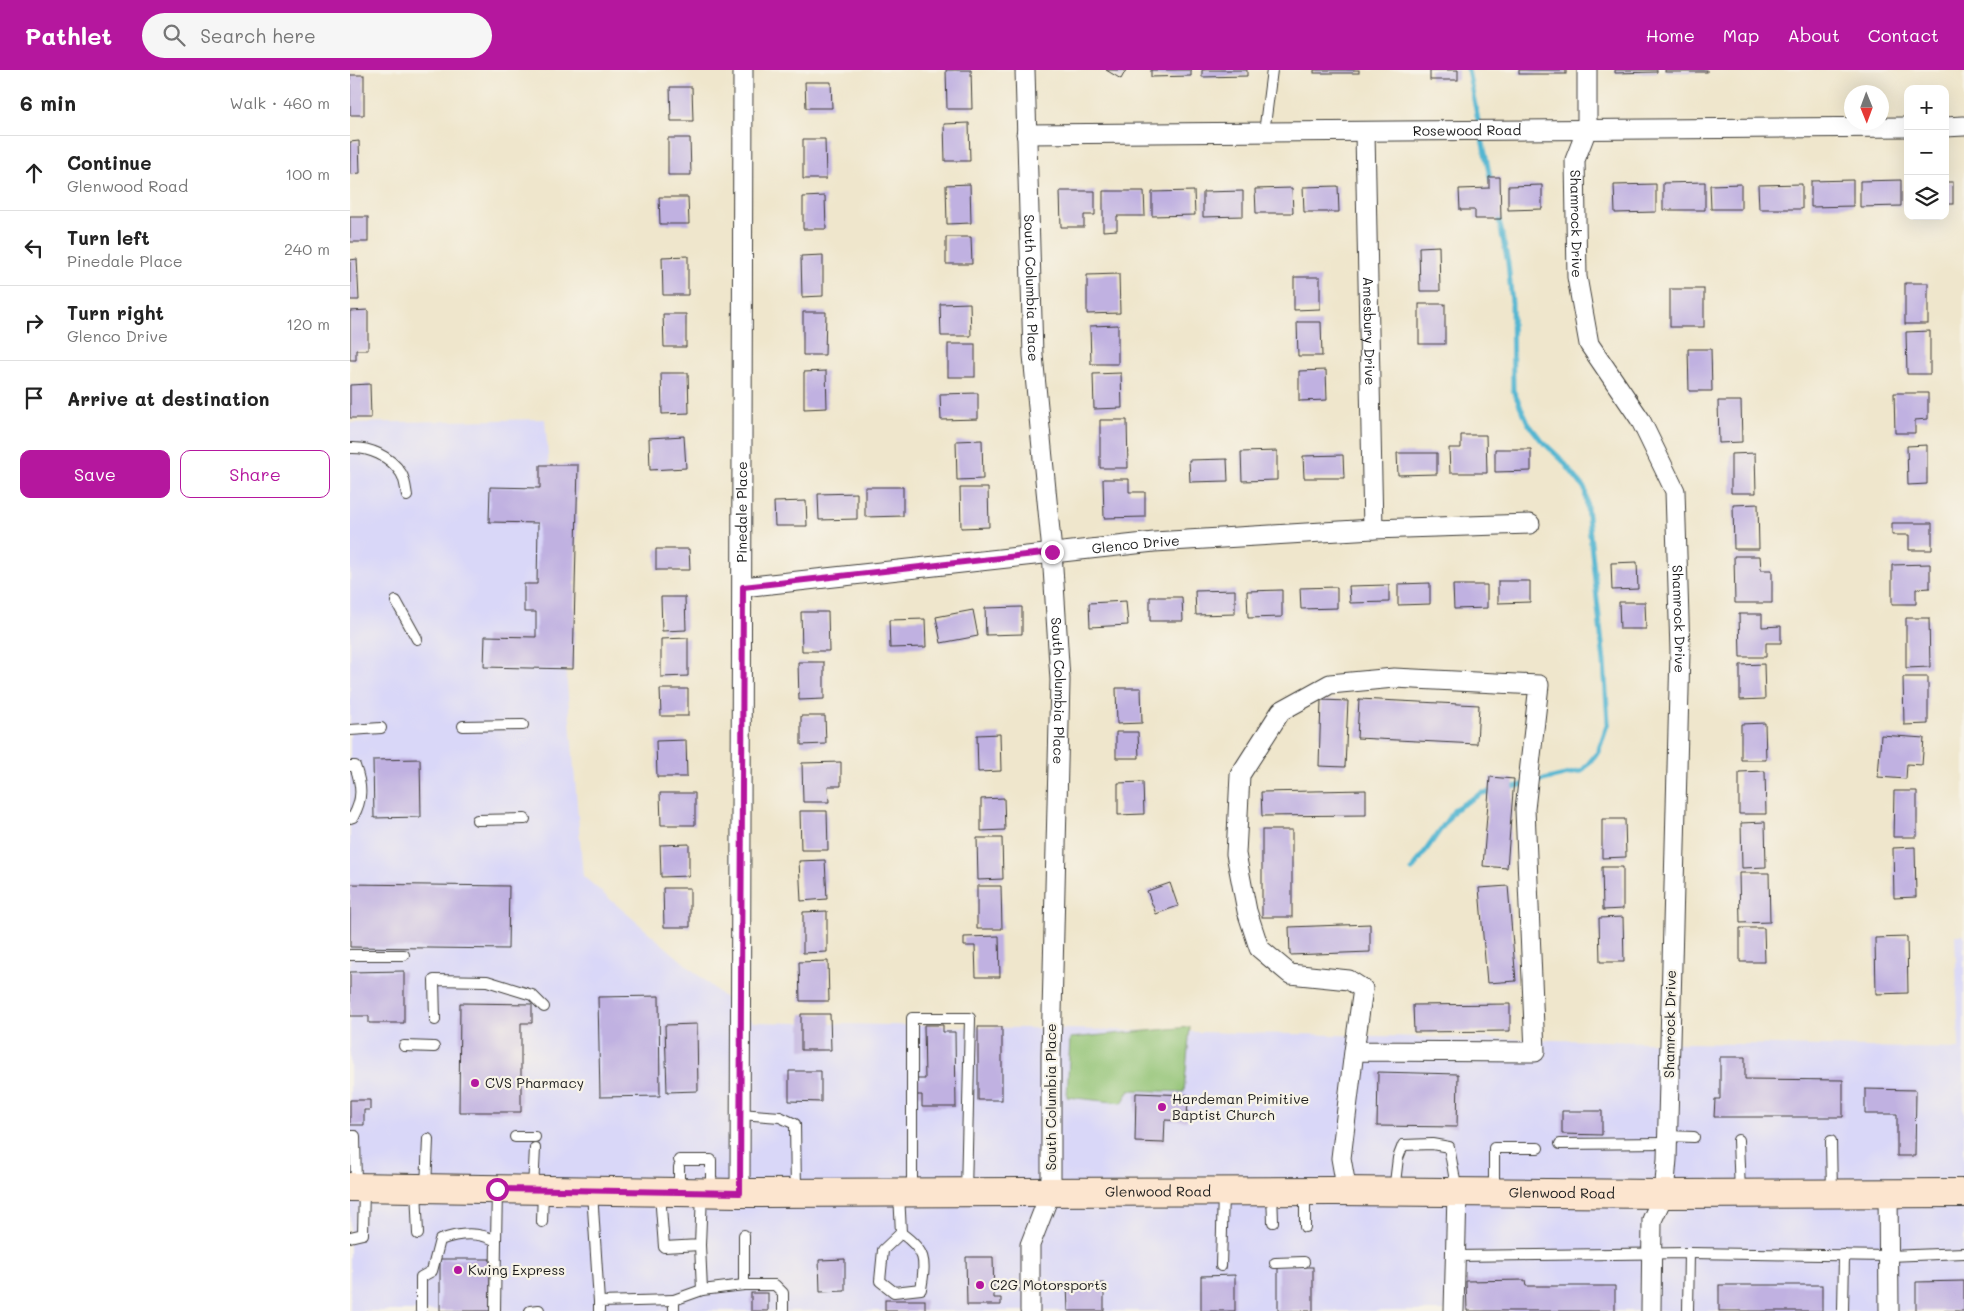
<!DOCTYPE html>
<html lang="en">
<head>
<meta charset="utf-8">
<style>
  :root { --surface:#fff; --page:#f6f6f6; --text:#222; --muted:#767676; --line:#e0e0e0; --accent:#b5179e }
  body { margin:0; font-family:Mali,sans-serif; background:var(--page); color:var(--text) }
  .controls { position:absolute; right:15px; top:15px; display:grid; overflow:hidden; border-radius:10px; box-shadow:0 5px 20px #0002 }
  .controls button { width:45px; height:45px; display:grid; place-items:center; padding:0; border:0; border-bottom:1px solid var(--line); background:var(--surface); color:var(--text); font:25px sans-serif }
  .compass { position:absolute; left:1494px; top:15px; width:45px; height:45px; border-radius:50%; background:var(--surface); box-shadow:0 5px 20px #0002; rotate:179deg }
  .stop { position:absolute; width:15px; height:15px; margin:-11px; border:4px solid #b5179e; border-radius:50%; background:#fff }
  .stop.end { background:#b5179e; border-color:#fff; box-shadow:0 1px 5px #0008 }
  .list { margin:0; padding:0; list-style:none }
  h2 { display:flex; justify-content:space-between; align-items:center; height:65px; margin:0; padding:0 20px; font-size:21px }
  h2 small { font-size:16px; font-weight:400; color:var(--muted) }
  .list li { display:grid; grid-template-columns:32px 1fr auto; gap:15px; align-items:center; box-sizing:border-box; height:75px; padding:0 20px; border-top:1px solid var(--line) }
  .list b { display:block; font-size:19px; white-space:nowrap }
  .list p { margin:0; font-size:16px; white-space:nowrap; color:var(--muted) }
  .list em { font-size:16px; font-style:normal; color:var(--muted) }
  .actions { display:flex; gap:10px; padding:15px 20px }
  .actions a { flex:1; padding:11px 0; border:1px solid var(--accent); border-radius:10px; text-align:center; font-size:18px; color:var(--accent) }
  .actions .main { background:var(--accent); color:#fff }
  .icon { flex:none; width:28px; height:28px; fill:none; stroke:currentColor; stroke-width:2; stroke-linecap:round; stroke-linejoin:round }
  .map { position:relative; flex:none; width:1614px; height:1241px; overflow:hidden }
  header { display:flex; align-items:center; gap:30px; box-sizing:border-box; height:70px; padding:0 25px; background:var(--accent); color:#fff }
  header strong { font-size:24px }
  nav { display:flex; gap:28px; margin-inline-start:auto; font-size:18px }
  .search { width:350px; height:45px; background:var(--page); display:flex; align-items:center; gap:12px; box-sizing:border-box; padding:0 18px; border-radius:28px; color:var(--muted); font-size:19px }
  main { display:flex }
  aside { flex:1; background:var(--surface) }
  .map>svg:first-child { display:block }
</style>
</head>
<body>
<header>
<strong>Pathlet</strong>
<div class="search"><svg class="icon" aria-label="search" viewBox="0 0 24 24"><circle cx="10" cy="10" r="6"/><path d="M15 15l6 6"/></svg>Search here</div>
<nav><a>Home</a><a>Map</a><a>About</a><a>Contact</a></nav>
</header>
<main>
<aside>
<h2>6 min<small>Walk · 460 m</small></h2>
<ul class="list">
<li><svg class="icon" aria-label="ahead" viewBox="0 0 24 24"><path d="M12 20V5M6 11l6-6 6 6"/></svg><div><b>Continue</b><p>Glenwood Road</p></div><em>100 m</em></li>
<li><svg class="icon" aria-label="left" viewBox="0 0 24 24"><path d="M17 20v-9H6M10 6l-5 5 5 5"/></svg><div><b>Turn left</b><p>Pinedale Place</p></div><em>240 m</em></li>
<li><svg class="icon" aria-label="right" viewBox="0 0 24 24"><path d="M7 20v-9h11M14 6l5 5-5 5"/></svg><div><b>Turn right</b><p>Glenco Drive</p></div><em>120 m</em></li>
<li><svg class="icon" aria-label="arrive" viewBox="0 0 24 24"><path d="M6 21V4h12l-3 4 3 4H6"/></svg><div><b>Arrive at destination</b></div></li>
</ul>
<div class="actions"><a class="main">Save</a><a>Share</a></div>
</aside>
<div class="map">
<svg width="1614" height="1241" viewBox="0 0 1614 1241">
  <rect width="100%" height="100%" fill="#f7f3e8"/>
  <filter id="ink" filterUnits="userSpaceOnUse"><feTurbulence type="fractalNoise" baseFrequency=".02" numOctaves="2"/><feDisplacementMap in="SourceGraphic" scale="10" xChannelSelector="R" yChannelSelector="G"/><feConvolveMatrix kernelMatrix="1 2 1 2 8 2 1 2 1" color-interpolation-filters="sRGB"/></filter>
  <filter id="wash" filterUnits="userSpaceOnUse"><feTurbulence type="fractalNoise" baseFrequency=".0096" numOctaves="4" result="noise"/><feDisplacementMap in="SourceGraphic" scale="20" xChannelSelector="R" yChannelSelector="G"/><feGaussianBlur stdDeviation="1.12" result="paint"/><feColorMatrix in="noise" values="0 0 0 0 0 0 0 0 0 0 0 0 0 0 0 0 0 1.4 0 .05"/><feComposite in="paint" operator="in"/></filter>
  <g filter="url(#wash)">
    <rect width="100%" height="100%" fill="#efe6cc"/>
    <!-- built -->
    <path fill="#d9d7f8" d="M195 349 233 806 403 952 1609 979 1605 865H1614V1241H0V353Z"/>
    <!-- green -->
    <path fill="#91c273" stroke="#566f48" d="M840 957 834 1022 780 1020 772 1033 717 1027 720 968Z"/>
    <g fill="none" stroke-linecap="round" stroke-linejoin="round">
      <!-- stream -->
      <g stroke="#52b6d1" stroke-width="5">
        <path d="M1118 0 1129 55"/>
        <path d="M1131 64 1141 112"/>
        <path d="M1148 145 1158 193 1162 233 1163 320 1178 353 1191 370 1212 390 1235 419 1254 592 1258 652 1248 682 1232 701 1159 718"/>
        <path d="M1062 800 1105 739 1132 723 1146 721"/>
      </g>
    </g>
    <g id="blocks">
      <!-- building -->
      <g fill="#c0b1e1">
        <path d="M596 0H621L622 39H597Z"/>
        <path d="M756 0H776L771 9Z"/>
        <path d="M801 0H841V6L801 7Z"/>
        <path d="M852 0H897V6L852 7Z"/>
        <rect x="964" y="0" width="45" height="3"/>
        <rect x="1080" y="0" width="28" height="10"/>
        <rect x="1169" y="0" width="47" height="4"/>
        <path d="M1265 0H1307V2L1265 3Z"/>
        <rect x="1315" y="0" width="42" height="2"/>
        <rect x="0" y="5" width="14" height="40"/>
        <path d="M455 12H481L482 38H456Z"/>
        <path d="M320 17H342L343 51H321Z"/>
        <path d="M619 53 620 91H595L594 54Z"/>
        <path d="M318 68H340L341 105H318Z"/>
        <path d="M453 69H475L476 109H453Z"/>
        <path d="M9 71 10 103 0 104V72Z"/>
        <path d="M1139 107H1150L1151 149H1125V140H1110L1109 119 1139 118Z"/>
        <path d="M1503 110V136L1461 137V111Z"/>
        <path d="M1551 110V136L1510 137V111Z"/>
        <path d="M1355 112V140H1313V113Z"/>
        <rect x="1595" y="112" width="8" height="22"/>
        <path d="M620 114 621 153 597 154 596 115Z"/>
        <path d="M1306 114V142L1265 143 1264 115Z"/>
        <path d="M1391 114V139H1361L1360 115Z"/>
        <path d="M1452 114V139H1409L1408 115Z"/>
        <path d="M1192 115V139L1158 140V116Z"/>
        <path d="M988 116 989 142H954L953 117Z"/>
        <path d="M942 118 943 143H906L905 119Z"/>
        <path d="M710 121H745V145H734V157H711Z"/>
        <path d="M753 121H794L795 146H767V160L753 161Z"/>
        <path d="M844 121 845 145 802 146V122Z"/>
        <path d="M893 121V146L853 147V122Z"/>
        <path d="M475 126 476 159H453V127Z"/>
        <path d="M309 127H338L339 154H310Z"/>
        <rect x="0" y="147" width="18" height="25"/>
        <path d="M596 167H621L622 194H596Z"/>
        <path d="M1089 176 1090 221H1070L1069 177Z"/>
        <path d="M473 185V226L452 227 451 186Z"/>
        <path d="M338 186V225H313L312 187Z"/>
        <path d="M7 189 9 230H0V190Z"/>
        <path d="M769 204 770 243 737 244V205Z"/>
        <path d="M944 207H970V239L944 240Z"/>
        <rect x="1555" y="213" width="23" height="41"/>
        <rect x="1320" y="219" width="34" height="38"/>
        <path d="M620 233 621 266H591L590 234Z"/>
        <rect x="1069" y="234" width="26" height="40"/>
        <path d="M18 240V280H6V290H0V241Z"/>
        <path d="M453 242H476L475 285H453Z"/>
        <path d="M313 244H336V277H314Z"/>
        <path d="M947 252H971L972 286H948Z"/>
        <path d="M768 255V294H741L740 256Z"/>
        <path d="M1580 261V304H1557L1556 262Z"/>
        <rect x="598" y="274" width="27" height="33"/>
        <path d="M1338 279H1361L1362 321H1339Z"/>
        <path d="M976 300 977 330 949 331V301Z"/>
        <path d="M476 301 477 338 454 339V302Z"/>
        <path d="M311 303H338L339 343 312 344Z"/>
        <path d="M771 303 772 338 744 339 743 304Z"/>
        <path d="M20 314 21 348H0V315Z"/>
        <path d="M628 323V349L591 350 590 324Z"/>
        <path d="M1544 323H1578V349L1565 350V363H1545Z"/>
        <path d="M1368 331H1391L1392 372 1369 373Z"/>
        <path d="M750 350H777L778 398H750Z"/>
        <path d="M1111 365H1136L1137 403H1100L1099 378H1111Z"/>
        <path d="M334 366 336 398 300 400 299 368Z"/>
        <path d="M632 370 633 409 607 410 606 371Z"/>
        <path d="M1577 375V414L1558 415 1557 376Z"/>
        <path d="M1145 379H1181V401L1145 402Z"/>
        <path d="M927 381V410L892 411 891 382Z"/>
        <path d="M1047 383H1087V404L1048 405Z"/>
        <path d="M1405 383 1406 423H1381V384Z"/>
        <path d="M993 385 994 408H954L953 386Z"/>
        <path d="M877 389 878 411 840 412 839 390Z"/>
        <path d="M190 395H228L223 599 134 597 135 566 186 567V542H174V514H187L188 453 139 452 140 417 190 418Z"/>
        <path d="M753 409H779V422H795V447L754 448Z"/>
        <path d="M515 417H553V446L515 447Z"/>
        <path d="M610 418H638L639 457 611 458Z"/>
        <path d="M507 423V449L469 450 468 424Z"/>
        <path d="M456 431 457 456H425L424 432Z"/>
        <path d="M1408 434 1409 479H1384L1383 435Z"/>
        <path d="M1542 453H1582V480H1559V465H1542Z"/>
        <path d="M306 479H339L340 500H306Z"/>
        <path d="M1384 486H1410L1411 500H1422V533H1385Z"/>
        <path d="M1287 492 1288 519 1262 520 1261 493Z"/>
        <path d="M1580 494V518L1566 519V534H1542V495Z"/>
        <path d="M1148 511H1180V532L1148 533Z"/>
        <path d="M1080 513V534L1048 535V514Z"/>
        <path d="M1039 515V532L1000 533 999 516Z"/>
        <path d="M1103 515H1137V538L1104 539Z"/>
        <path d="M987 517V538L951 539 950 518Z"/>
        <path d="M885 520V544L846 545 845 521Z"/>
        <path d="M932 520V547L898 548 897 521Z"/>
        <path d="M311 527H335L336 560 312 561Z"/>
        <path d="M800 527H832L833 551H800Z"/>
        <path d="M776 531 778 555 740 557 739 533Z"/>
        <path d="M1269 532H1295L1296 559H1270Z"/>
        <path d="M672 537V564L636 565 635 538Z"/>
        <path d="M623 540 628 566 591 573 586 547Z"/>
        <path d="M451 542H478L479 581H452Z"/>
        <path d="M1389 544H1412V557L1431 556V573H1416V587H1390Z"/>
        <path d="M1556 548H1579L1580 597 1556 598Z"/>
        <path d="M575 549 576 577 540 578 539 550Z"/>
        <path d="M338 568V606L311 607V569Z"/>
        <path d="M448 592H474V629L449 630Z"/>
        <path d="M1414 594 1415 629 1390 630V595Z"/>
        <path d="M1553 607H1578V654L1554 655Z"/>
        <path d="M766 618H791L792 653 767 654Z"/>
        <path d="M310 619H338V646H311Z"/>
        <path d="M1009 629 1129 635 1127 674 1007 668Z"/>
        <path d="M971 630 998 631 995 697 969 696Z"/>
        <path d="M451 646H475L476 674 451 675Z"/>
        <path d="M1415 653 1416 690H1391V654Z"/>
        <path d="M766 662H788L789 688H766Z"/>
        <path d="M650 664 651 701 628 702 627 665Z"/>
        <path d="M1531 665 1574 668 1572 695 1557 694 1556 709 1528 707Z"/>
        <path d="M336 670 337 707H307L306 671Z"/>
        <path d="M70 689 71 747 24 748 23 690Z"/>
        <path d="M491 692V716H478L479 732H453L452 693Z"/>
        <path d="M1415 701 1416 744H1389V702Z"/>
        <path d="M1140 707 1164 709 1157 798 1133 796Z"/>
        <path d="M793 712 794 744 768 745V713Z"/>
        <path d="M1016 720V745L912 746 911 722Z"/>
        <path d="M1544 721H1567V767H1543Z"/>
        <path d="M310 723H345V755H311Z"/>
        <path d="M654 728 655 760 631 761V729Z"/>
        <path d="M450 741H477L478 780H451Z"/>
        <path d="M1252 749H1275L1276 787 1252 788Z"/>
        <path d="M1415 752 1416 797 1392 798 1391 753Z"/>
        <rect x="912" y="760" width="30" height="87"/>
        <path d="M627 768H652L653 809 628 810Z"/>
        <path d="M339 774V806L311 807 310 775Z"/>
        <path d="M1565 777 1566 827 1544 828 1543 778Z"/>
        <path d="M475 790 477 829 451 831 449 791Z"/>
        <path d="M1252 797H1273V839L1253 840Z"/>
        <path d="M1389 803H1419L1420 852 1390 853Z"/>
        <path d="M820 813 828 836 806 844 797 821Z"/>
        <path d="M0 814 159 816 158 879 0 877Z"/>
        <path d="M627 816H651L652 859H627Z"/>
        <path d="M1158 816 1166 911 1137 913 1129 818Z"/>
        <path d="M313 818H340V857H314Z"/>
        <path d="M477 841V882L453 883V842Z"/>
        <path d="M1273 847 1274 892H1250L1249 848Z"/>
        <path d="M1020 854V882L940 885 939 857Z"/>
        <path d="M1390 858H1414L1415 892H1390Z"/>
        <path d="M649 866 650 907H626L625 876H614V867Z"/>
        <path d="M1557 867 1558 923 1526 924 1525 868Z"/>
        <path d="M478 891 479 931H450L449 892Z"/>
        <path d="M54 901V953H19V946H0V902Z"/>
        <path d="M309 926 310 1026 250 1027 248 927Z"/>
        <path d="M110 933 182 934V953H171V1042H109Z"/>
        <path d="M1160 934V961L1064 962 1063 935Z"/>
        <path d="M451 944H480L481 980H451Z"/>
        <path d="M347 954 348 1021 317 1022 315 955Z"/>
        <path d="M574 955H593V962H605L606 1037H572V1025H567V1009H575Z"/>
        <rect x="628" y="957" width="24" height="73"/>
        <path d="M1370 987H1395V1009L1493 1010V1047H1364L1365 1029H1370Z"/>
        <path d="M439 1001H471V1032L439 1031Z"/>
        <path d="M1028 1002 1108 1004 1107 1057 1027 1056Z"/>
        <path d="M1515 1019 1566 1020 1565 1086H1547V1044H1515Z"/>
        <path d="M786 1023 838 1025 837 1051 815 1050 814 1073 785 1072Z"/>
        <path d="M0 1030H20V1040H14V1055H0Z"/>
        <path d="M1212 1041H1252V1065L1212 1064Z"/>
        <path d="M616 1187H643L644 1228H651V1235H617Z"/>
        <rect x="90" y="1189" width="50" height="52"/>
        <path d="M495 1189V1221L470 1222 469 1190Z"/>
        <rect x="928" y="1197" width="35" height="44"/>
        <path d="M885 1205V1241H851V1206Z"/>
        <path d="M1175 1210 1176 1216H1265V1241H1117L1116 1211Z"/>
        <path d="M1614 1211V1241H1566V1212Z"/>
        <path d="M754 1213V1241H718L717 1214Z"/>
        <rect x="1369" y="1215" width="103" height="26"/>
        <rect x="401" y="1223" width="17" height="18"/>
        <rect x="535" y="1230" width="40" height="11"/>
      </g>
    </g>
  </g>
  <g filter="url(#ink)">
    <use href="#blocks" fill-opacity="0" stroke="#3c3a36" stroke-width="1"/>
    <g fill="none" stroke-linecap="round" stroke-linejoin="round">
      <!-- lane casing -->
      <g stroke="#3c3a36" stroke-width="12">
        <g id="lane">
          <path d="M914 63 922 0"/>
          <path d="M0 378C19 377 40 386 51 403 55 409 56 419 57 426"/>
          <path d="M46 531 67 569"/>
          <path d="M113 656 173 655"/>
          <path d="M0 660 31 658"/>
          <path d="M0 696H5C12 716 13 729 3 747L0 748"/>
          <path d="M127 750 175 749"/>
          <path d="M0 885H54"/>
          <path d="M85 950 84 910 137 911 182 925 194 937"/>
          <path d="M54 976 84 977"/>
          <path d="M390 1044 430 1047 445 1054 446 1121"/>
          <path d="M0 1066H5L6 1116"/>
          <path d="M1317 1066 1344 1067"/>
          <path d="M165 1067H185"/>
          <path d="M1388 1070 1390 1123"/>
          <path d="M1481 1071 1482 1123"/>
          <path d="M1210 1074 1317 1073"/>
          <path d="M329 1090H361V1122"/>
          <path d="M329 1097V1121"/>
          <path d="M76 1118 78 1069"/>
          <path d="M66 1119 68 1164"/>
          <path d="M183 1119 185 1078"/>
          <path d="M1144 1120V1078H1188"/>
          <path d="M562 1121V948H620L616 1122"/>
          <path d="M1044 1121 1048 1088 1053 1075 1082 1074 1099 1077 1107 1122"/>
          <path d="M242 1122 249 1232"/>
          <path d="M922 1122 923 1152"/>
          <path d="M549 1123 551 1163"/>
          <path d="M955 1123V1157"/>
          <path d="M310 1124 314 1177 350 1175 352 1123"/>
          <path d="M192 1152 193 1120"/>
          <path d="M551 1163C576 1181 576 1190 571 1219L544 1222 530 1211 533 1180Z"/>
          <path d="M394 1165V1215"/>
          <path d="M0 1167 13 1164 14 1118"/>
          <path d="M146 1171 147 1120"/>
          <path d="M350 1175 352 1220 394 1215H425L433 1223V1241"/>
          <path d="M1339 1183 1539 1186 1614 1183"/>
          <path d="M1106 1186 1339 1183 1338 1241"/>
          <path d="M925 1193 954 1192"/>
          <path d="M871 1196 873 1122"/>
          <path d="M71 1241V1207L82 1201 90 1170C109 1163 128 1161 146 1171L145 1241"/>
          <path d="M180 1241 189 1240"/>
          <path d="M249 1241V1232L324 1230"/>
          <path d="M324 1241V1230L352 1220"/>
          <path d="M1493 1241 1494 1185"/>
        </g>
      </g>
      <!-- street casing -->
      <g stroke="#3c3a36" stroke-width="21">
        <g id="street">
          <path id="s1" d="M675 0 683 285 702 482 710 610 701 985V1121L680 1175V1241"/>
          <path id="s2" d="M1237 0V59L1225 90 1227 207 1239 274 1290 349 1325 421 1330 581 1317 1089 1314 1124 1302 1150 1301 1241"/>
          <path d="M1595 57 1614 56"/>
          <path id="s3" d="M1015 63 1023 459"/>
          <path id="s4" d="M676 64 1558 57"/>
          <path id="s5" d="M393 517 804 472 1023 459 1180 454"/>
          <path d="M997 1122 991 1088 1004 981 1185 982 1175 739 1189 615 1044 608 980 614 931 641 890 705 886 784 897 841 909 878 940 904 999 910 1013 919 1004 981"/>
          <path d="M1538 1122 1539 1241"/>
          <path id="s6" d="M390 1123 393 0"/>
          <path d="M1104 1241 1107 1123"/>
        </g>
      </g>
      <!-- secondary casing -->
      <g stroke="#3c3a36" stroke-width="30">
        <g id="secondary">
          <path id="s7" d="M0 1117 390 1123 985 1121 1314 1124 1614 1123"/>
        </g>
      </g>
      <!-- lane -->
      <use href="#lane" stroke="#fff" stroke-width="10"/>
      <!-- street -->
      <use href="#street" stroke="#fff" stroke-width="19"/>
      <!-- secondary -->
      <use href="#secondary" stroke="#fce5cf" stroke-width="28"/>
    </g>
  </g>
  <g fill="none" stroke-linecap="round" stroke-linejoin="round" filter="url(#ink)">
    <!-- route -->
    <path stroke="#b5179e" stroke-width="6" d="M147 1119 390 1123 393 517 702 482"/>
  </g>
  <!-- markers -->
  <g fill="#b5179e" stroke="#f7f3e8" stroke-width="2">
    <circle cx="125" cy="1013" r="5"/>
    <circle cx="812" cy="1037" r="5"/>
    <circle cx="108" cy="1200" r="5"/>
    <circle cx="630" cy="1215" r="5"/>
  </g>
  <g text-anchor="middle" stroke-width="4.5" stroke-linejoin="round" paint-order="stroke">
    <!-- street labels -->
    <g font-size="14" fill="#1c1c1c" stroke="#f7f3e8">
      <text dy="5" stroke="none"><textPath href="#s4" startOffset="441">Rosewood Road</textPath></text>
      <text dy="5" stroke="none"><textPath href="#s2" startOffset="156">Shamrock Drive</textPath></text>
      <text dy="5" stroke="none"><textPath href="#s1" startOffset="218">South Columbia Place</textPath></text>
      <text dy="5" stroke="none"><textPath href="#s3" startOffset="198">Amesbury Drive</textPath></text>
      <text dy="5" stroke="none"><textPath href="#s6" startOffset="681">Pinedale Place</textPath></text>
      <text dy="5" stroke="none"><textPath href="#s5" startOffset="395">Glenco Drive</textPath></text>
      <text dy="5" stroke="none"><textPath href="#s2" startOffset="576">Shamrock Drive</textPath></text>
      <text dy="5" stroke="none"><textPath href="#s1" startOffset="622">South Columbia Place</textPath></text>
      <text transform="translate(1320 954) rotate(-89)" y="5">Shamrock Drive</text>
      <text transform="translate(701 1027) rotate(-90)" y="5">South Columbia Place</text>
      <text dy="5" stroke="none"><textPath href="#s7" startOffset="808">Glenwood Road</textPath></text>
      <text dy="5" stroke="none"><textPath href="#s7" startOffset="1212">Glenwood Road</textPath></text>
    </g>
    <!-- poi labels -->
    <g font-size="14" fill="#1c1c1c" stroke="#f7f3e8" text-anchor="start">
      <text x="135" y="1018">CVS Pharmacy</text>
      <text x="822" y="1034">Hardeman Primitive<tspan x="822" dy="16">Baptist Church</tspan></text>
      <text x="118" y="1205">Kwing Express</text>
      <text x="640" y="1220">C2G Motorsports</text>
    </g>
  </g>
</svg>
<div class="controls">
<button>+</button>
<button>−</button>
<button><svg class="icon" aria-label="layers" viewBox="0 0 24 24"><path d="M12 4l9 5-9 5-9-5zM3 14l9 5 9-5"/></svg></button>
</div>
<svg class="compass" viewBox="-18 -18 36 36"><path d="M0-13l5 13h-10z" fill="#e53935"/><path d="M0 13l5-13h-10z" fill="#767676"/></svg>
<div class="stop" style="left:147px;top:1119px"></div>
<div class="stop end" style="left:702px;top:482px"></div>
</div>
</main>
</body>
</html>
